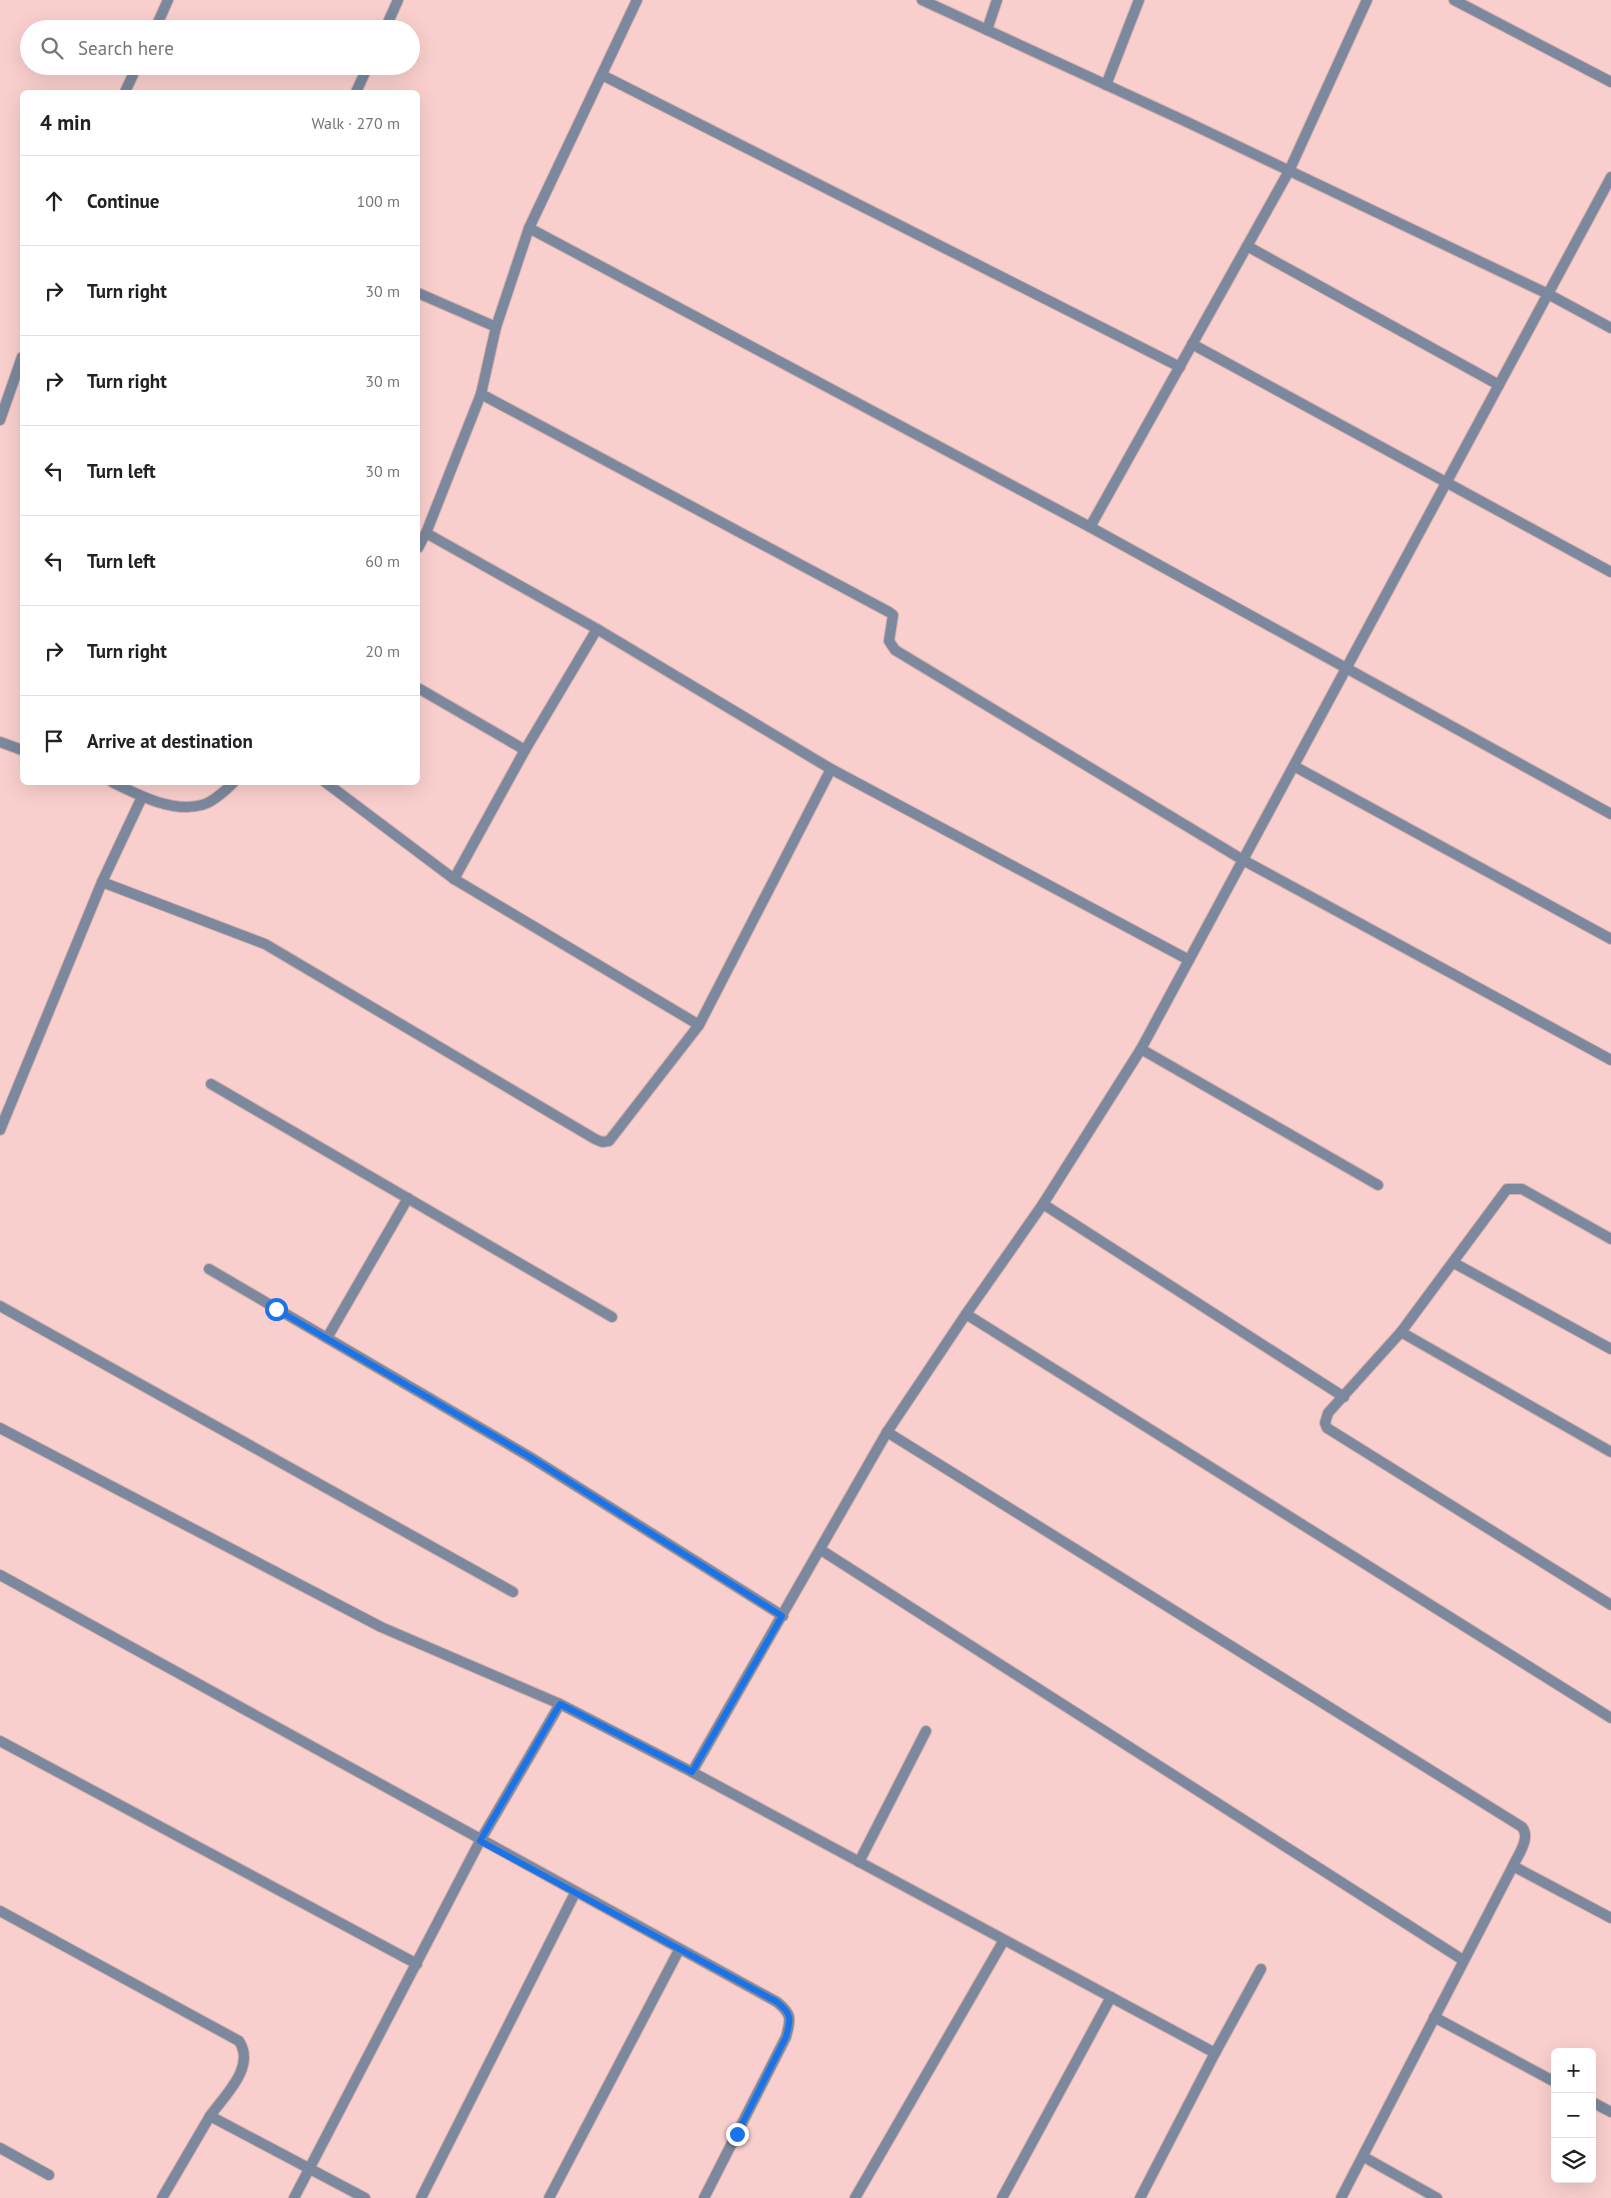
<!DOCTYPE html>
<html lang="en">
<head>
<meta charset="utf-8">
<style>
  :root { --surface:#fff; --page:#f6f6f6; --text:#202124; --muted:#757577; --line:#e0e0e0 }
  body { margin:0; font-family:"PT Sans",sans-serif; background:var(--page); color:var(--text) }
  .controls { position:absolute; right:15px; bottom:15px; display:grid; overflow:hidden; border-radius:8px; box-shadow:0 5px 20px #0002 }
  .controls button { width:45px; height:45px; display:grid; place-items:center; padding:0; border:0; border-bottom:1px solid var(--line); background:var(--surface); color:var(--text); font:25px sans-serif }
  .stop { position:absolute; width:15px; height:15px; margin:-11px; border:4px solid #1a73e8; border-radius:50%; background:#fff }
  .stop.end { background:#1a73e8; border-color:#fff; box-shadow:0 1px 5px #0008 }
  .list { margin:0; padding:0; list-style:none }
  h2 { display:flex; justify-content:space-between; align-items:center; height:65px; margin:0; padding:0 20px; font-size:21px }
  h2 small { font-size:16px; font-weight:400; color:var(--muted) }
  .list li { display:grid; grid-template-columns:32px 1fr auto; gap:15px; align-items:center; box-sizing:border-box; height:90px; padding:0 20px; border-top:1px solid var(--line) }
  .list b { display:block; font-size:19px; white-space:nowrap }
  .list em { font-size:16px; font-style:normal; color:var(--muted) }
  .icon { flex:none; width:28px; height:28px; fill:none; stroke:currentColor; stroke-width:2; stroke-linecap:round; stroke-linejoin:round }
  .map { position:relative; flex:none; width:1611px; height:2198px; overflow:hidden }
  .search { position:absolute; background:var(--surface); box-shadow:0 5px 20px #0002; left:20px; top:20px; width:400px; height:55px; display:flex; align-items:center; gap:12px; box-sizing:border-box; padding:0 18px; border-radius:28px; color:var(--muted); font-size:19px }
  .panel { position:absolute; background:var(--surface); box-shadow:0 5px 20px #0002; left:20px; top:90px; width:400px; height:695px; border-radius:8px }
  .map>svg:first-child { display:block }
</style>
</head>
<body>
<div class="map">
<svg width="1611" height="2198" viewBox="0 0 1611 2198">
  <rect width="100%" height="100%" fill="#f9cfcd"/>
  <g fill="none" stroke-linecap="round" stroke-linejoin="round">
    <!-- lane casing -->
    <g stroke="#d5aeac" stroke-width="12">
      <g id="lane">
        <path d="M922 0 1187 122 1548 294 1611 328"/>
        <path d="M1454 0 1611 82"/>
        <path d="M155 29 168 0"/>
        <path d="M987 30 997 0"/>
        <path d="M602 75 1180 367"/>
        <path d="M1106 85 1139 0"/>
        <path d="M125 92 137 66"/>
        <path d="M529 228 1090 527 1611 814"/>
        <path d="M1247 246 1499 385"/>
        <path d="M418 293 496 327"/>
        <path d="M1192 344 1611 572"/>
        <path d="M481 394 889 612 893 615 889 641 895 650 1243 860 1611 1060"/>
        <path d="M0 420 22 357"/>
        <path d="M1090 527 1289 171 1367 0"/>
        <path d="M426 533 597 629 831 769 1189 960"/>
        <path d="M418 688 525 750"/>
        <path d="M1294 766 1611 939"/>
        <path d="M325 782 454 879 699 1025"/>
        <path d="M454 879 525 750 597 629"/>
        <path d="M102 882 265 944 595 1139 602 1142 609 1141 699 1025 831 769"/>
        <path d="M1141 1049 1378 1185"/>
        <path d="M211 1084 612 1317"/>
        <path d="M1043 1204 1344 1397"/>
        <path d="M1611 1239 1522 1189H1507L1401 1332 1328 1413 1325 1423 1327 1428 1611 1605"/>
        <path d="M1454 1263 1611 1349"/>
        <path d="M209 1269 530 1457 783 1616"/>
        <path d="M0 1306 513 1592"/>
        <path d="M1401 1332 1611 1452"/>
        <path d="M327 1338 408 1198"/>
        <path d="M887 1432 1522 1827C1531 1838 1518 1855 1513 1866L1341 2198"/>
        <path d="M821 1550 1463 1960"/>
        <path d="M0 1741 417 1964"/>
        <path d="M859 1862 926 1731"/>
        <path d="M1513 1866 1611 1918"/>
        <path d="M1434 2017 1555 2082"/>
        <path d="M1592 2102 1611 2112"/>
        <path d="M0 2148 49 2175"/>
        <path d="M1364 2157 1437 2198"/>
        <path d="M162 2198 210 2116"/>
        <path d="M294 2198 480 1841 560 1704"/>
        <path d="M421 2198 575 1893"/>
        <path d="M549 2198 679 1950"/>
        <path d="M855 2198 1004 1940"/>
        <path d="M1002 2198 1111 1997"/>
      </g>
    </g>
    <!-- street casing -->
    <g stroke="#d5aeac" stroke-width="12">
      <g id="street">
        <path d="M385 29 398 0"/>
        <path d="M356 92 368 66"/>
        <path d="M418 548 426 533 481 394 496 327 529 228 637 0"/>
        <path d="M0 742 22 750"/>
        <path d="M112 782C138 795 172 813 202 805 213 802 226 790 234 782"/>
        <path d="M0 1130 102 882 142 797"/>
        <path d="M966 1314 1611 1718"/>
        <path d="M0 1428 381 1627 560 1704 692 1772 1215 2053"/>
        <path d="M0 1575 777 2002C792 2014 791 2019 786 2037L704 2198"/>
        <path d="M692 1772 887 1432 966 1314 1043 1204 1141 1049 1611 177"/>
        <path d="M0 1911 239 2041C256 2067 225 2095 210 2116L365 2198"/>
        <path d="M1140 2198 1215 2053 1261 1969"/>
      </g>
    </g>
    <!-- lane -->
    <use href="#lane" stroke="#7b889d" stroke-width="10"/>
    <!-- street -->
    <use href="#street" stroke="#7b889d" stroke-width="10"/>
  </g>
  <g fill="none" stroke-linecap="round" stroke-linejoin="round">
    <!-- route -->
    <path stroke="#1a73e8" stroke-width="6" d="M276 1309 530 1457 782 1616 692 1772 560 1704 480 1841 777 2002C792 2014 791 2019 786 2037L737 2134"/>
  </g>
</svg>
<div class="controls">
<button>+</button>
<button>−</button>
<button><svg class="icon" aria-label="layers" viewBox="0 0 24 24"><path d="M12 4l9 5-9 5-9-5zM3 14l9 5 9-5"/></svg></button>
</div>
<div class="stop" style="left:276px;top:1309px"></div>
<div class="stop end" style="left:737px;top:2134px"></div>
<div class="search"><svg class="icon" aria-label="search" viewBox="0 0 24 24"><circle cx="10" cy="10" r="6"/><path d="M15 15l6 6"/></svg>Search here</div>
<section class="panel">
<h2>4 min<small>Walk · 270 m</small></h2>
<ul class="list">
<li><svg class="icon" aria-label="ahead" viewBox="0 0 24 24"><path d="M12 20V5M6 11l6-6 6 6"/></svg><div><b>Continue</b></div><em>100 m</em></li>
<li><svg class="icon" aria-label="right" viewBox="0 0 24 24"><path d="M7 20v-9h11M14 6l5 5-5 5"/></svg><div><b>Turn right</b></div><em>30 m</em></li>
<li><svg class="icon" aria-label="right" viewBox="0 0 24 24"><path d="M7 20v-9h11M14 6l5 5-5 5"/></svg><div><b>Turn right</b></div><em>30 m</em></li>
<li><svg class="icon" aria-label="left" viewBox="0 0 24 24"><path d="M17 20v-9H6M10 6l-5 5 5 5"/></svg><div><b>Turn left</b></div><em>30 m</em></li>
<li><svg class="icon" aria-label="left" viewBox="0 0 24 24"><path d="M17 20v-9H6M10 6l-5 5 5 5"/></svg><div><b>Turn left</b></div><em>60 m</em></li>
<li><svg class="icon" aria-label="right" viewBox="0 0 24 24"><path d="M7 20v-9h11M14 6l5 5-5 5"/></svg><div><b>Turn right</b></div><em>20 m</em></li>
<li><svg class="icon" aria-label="arrive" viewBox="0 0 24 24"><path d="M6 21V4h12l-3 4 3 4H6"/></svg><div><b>Arrive at destination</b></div></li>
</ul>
</section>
</div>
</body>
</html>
